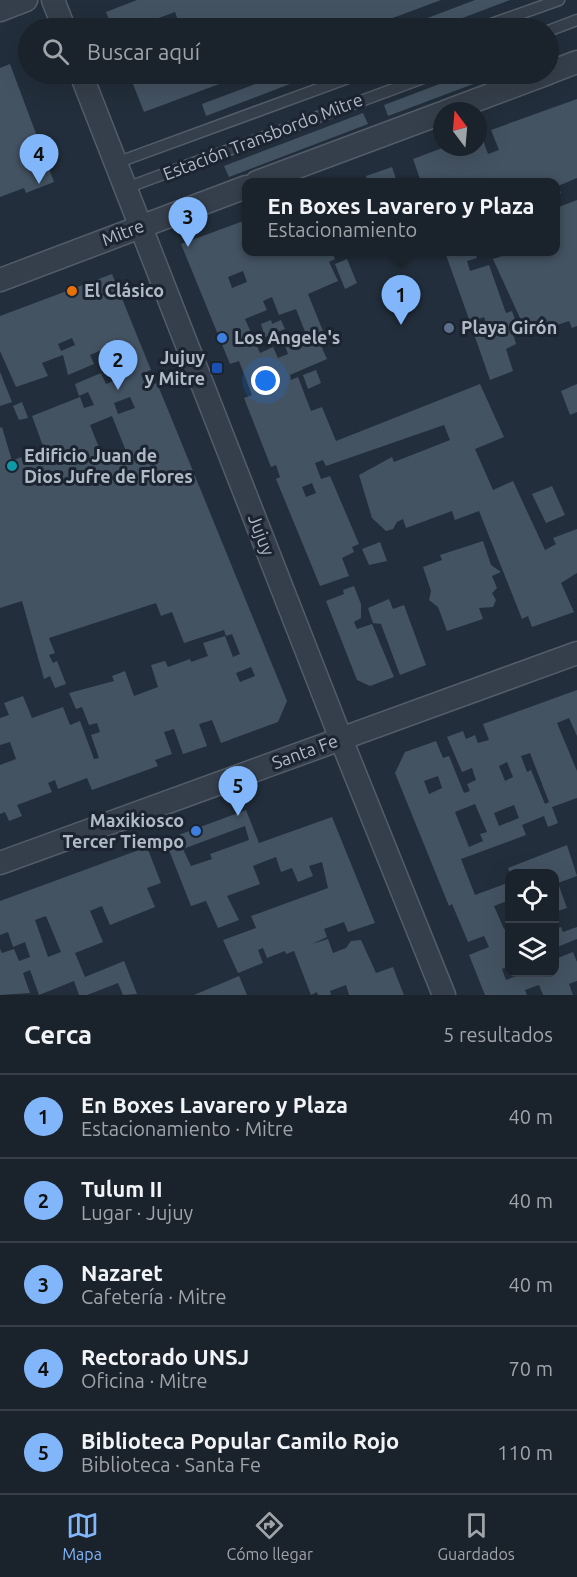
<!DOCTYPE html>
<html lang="es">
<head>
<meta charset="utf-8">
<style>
  :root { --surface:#1a222c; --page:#272f38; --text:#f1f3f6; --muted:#9fa4a9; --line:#383f48; --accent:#82b6fa }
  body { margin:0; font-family:Ubuntu,sans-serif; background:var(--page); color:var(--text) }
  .controls { position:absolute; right:18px; bottom:18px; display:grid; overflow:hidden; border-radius:12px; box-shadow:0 6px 24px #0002 }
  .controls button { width:54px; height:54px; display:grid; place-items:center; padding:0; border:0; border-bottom:2px solid var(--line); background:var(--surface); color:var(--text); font:30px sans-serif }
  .compass { position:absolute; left:433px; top:102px; width:54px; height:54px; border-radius:50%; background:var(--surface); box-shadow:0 6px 24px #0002; rotate:344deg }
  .you { position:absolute; left:266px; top:381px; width:21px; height:21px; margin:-15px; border:4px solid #fff; border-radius:50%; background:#1a73e8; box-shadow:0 0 0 9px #1a73e833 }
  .badge { display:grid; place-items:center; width:39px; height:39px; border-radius:50%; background:var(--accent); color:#111; font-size:20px; font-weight:700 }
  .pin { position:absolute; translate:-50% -50px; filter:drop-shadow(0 2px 3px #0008) }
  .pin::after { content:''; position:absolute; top:32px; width:21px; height:18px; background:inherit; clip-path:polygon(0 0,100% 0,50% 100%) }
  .popup { position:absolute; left:242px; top:178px; width:318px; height:78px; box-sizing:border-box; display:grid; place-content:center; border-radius:12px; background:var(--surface); filter:drop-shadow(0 2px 4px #0005); font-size:20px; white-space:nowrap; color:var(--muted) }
  .popup b { font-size:22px; color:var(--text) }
  .popup::after { content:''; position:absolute; left:50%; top:100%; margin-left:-12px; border:12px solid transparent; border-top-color:var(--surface) }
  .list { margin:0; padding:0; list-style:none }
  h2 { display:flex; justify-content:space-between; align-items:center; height:78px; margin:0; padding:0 24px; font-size:26px }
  h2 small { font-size:20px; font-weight:400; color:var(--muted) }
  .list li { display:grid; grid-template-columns:39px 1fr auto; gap:18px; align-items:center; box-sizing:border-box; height:84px; padding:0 24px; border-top:2px solid var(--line) }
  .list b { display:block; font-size:22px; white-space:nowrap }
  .list p { margin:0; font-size:20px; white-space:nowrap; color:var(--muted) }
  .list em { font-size:20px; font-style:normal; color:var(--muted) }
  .icon { flex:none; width:33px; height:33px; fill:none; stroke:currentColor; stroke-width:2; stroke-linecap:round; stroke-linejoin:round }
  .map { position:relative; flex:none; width:577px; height:995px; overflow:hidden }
  .search { position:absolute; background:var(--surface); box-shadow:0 6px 24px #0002; left:18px; right:18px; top:18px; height:66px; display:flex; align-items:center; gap:15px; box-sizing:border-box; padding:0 21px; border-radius:33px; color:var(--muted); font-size:22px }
  .sheet { height:498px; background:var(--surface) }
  nav { display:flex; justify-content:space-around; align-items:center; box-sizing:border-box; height:84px; border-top:2px solid var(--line); background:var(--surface); font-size:16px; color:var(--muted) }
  nav a { display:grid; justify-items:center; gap:3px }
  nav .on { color:var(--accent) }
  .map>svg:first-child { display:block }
</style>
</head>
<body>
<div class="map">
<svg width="577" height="995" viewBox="0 0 577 995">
  <rect width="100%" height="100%" fill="#222e3b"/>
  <!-- building -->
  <g fill="#445362" fill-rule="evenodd">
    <path d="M137 0H441L366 28H174L180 26 175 12 132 28H112L106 12Z"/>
    <path d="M475 0H510L436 28H401Z"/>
    <path d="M10 64 54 182 26 193 24 188 0 197V68Z"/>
    <path d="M129 74H246L144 112Z"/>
    <path d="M282 74H286L290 84 206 116 202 104Z"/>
    <path d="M466 74H500L388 116 384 105Z"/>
    <path d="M577 99V178L558 186 561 193 556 196V182H421L413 159 445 147H478V135L481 134 488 154 499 150 491 130Z"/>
    <path d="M363 113 368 124 229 177 224 166Z"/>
    <path d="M392 167 397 182H368L366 176Z"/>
    <path d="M577 200V326L572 328 569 321 545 329 542 322 525 329 493 259 514 252H555L556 208Z"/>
    <path d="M246 220V252H332L335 259 329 262 338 281 308 294 325 336 318 339 327 359 290 375 291 380 298 377 311 411 322 407 336 441 480 384 504 437 475 449 493 490 513 481 545 550 556 544 553 538 577 529V573L561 583 574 612 532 627 528 616 522 619 479 511 455 520 452 511 406 528 403 519 397 522 393 529 386 531 372 518 359 475 392 457 394 462 450 440 444 425 326 466 323 460 315 463 321 479 330 476 359 544 352 547 354 552 342 558 349 576 320 586 276 479 280 477 276 465 271 467 244 398 252 395 239 361 230 364 181 244ZM243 271 247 282 232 288 228 277ZM272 297 279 315 296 309 306 334 284 343 288 354 278 358 273 347 260 353 245 319 267 310 263 301ZM312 483 316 493 306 497 302 487Z"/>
    <path d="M445 252H475L477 258 467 261 470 271 489 265 506 313 512 311 516 322 510 324 516 344 506 349 513 371 490 380 474 334 489 330 484 317 470 322Z"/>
    <path d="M347 259 357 283 345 289 335 264Z"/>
    <path d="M112 274 151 370 141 374 146 387 157 383 287 701 278 722 221 743 212 720 199 724 207 746 183 754 174 729 164 732 172 754 155 760 158 766 92 790 87 778 58 789 55 780 48 783 52 792 17 805 22 816 9 821 5 812 0 814V765L16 759 10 742 0 745V718L9 715 4 703 23 696 32 718 63 707 70 725 80 721 94 759 99 758 91 735 100 732 97 723 89 725 82 707 76 709 69 693 114 681 112 676 125 671 134 696 158 687 151 665 165 661 168 667 190 659 191 662 208 656 203 643 225 636 233 657 240 654 232 634 226 636 224 630 184 643 172 612 161 616 156 603 49 638 55 653 49 655 53 663 57 661 66 684 55 688 50 676 44 679 22 601 0 608V428L2 427 12 461 21 457 24 465 47 457 32 416 80 397 84 408 94 405 88 392 79 396 75 384 101 373 106 384 122 378 111 346 90 355 94 364 68 375 63 355 42 363 48 376 16 387 0 351V316ZM72 338 75 345 61 351 58 344ZM130 397 135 408 118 414 114 403ZM112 416 128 456 106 465 90 425ZM251 667 255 676 240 682 236 673Z"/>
    <path d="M271 320 272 324 281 320 285 329 265 337 261 324Z"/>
    <path d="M316 370 321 383 308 389 303 375Z"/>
    <path d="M0 372 12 402 0 406Z"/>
    <path d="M577 384V412L570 415 561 391Z"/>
    <path d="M22 402 28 418 19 420 13 406Z"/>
    <path d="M552 486 565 515 546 523 532 494Z"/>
    <path d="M483 541 491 565 501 572 492 576 497 588 492 593 496 600 493 607 479 608 483 619 447 631 438 607 429 600 431 591 423 567 442 560 440 555Z"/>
    <path d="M380 542 387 561 369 565 362 549Z"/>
    <path d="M354 586 361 604V618L354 622 357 629 372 624 394 677 370 686 357 680 326 601 344 594 343 590Z"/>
    <path d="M389 599 393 609 404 605 426 665 400 675 381 624 373 623 368 608Z"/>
    <path d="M577 690V736L569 718 557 723 577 771V798L552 807 558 823 548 827 544 816 522 825 526 835 461 859 475 895 510 882V900L494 906 504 929 510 927V965L502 969 506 980 519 975 518 972H554L555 959 573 952 577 962V981L569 984 573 995H543L539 985 525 990 527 995H485L469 955 489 947 484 936 468 942 452 904 449 906 395 773 405 752 436 741 443 758 449 756 464 793 470 791 467 784 476 780 472 768 462 772 447 737 463 731 466 739 475 735 478 743 489 740 483 724ZM530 753 549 802 545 804 531 770 527 772 521 756ZM507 762 513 777 505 781 499 766ZM438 776 442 788 429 794 424 781ZM475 804 487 832 480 834 483 841 469 847 455 812ZM514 805 519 818 499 826 494 813Z"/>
    <path d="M246 810 259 843 332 817 375 923 348 932 344 922 324 929 327 937 312 944 328 939 333 953 346 948 351 941 361 940 376 973 393 967 404 995H349L346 985 330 991 331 995H318L317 992 311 995 294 951 286 954 285 951 267 958 263 948 258 950 263 963 238 973 223 940 256 928 251 916 328 888 322 862 309 866 313 876 298 882 292 868 281 872 276 857 253 866 260 884 227 896 239 920 218 928 206 901 191 906 165 840ZM245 826 249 840 210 854 212 859 191 866 183 849Z"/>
    <path d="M567 845 577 876 558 883 567 908 555 912V873H510L508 868Z"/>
    <path d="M147 847 161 883 147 888 155 907 110 925 102 906 90 911 103 942 75 953 85 977 124 961 137 994 123 995 118 983 87 995H79L74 981 39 995 30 970 23 973 30 993 0 995V949L2 953 14 949 19 961 30 957 25 942 13 947 8 932 0 935V901ZM46 916 61 952 48 957 35 920Z"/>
    <path d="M561 927 563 932 577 927V939L555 948V929Z"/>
    <path d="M239 976 247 995H194Z"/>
  </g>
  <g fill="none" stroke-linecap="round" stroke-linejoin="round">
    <!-- service casing -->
    <g stroke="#535d69" stroke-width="13">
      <g id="service">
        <path d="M480 28 559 0"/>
        <path d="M548 31 577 20"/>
        <path d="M116 163 359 74"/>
        <path d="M126 188 434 74"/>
      </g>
    </g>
    <!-- minor casing -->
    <g stroke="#535d69" stroke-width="25">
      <g id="minor">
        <path d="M53 0 64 28"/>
        <path d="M0 10 26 0"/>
        <path d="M548 73 577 62"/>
        <path d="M81 74 341 739 444 995"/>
        <path d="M447 111 546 74"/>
        <path d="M257 182 442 113"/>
        <path d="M0 280 246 187"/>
        <path d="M0 863 577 653"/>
      </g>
    </g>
    <!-- service -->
    <use href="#service" stroke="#353f4b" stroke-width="10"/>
    <!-- minor -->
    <use href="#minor" stroke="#353f4b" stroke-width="22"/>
  </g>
  <!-- markers -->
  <circle fill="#e8710a" stroke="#1b2430" stroke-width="2" cx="72" cy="291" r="6"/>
  <circle fill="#5c6f8a" stroke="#1b2430" stroke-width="2" cx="449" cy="328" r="6"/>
  <g fill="#3f7fe0" stroke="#1b2430" stroke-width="2">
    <circle cx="222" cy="338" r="6"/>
    <circle cx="196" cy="831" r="6"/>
  </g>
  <rect fill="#1a4fb4" stroke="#1b2430" stroke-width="2" x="211" y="362" width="12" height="12" rx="3"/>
  <circle fill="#0f9aa8" stroke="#1b2430" stroke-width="2" cx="12" cy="466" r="6"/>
  <g text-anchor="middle" stroke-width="6" stroke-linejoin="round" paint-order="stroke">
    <!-- street labels -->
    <g font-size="18" fill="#b0bac7" stroke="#1b2430">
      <text transform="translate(263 137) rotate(-21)" y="6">Estación Transbordo Mitre</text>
      <text transform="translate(123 233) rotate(-21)" y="6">Mitre</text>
      <text transform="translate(261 535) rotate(69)" y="6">Jujuy</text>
      <text transform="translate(305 752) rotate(-20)" y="6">Santa Fe</text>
    </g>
    <!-- poi labels -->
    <g font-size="18" font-weight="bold" fill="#b0bac7" stroke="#1b2430" text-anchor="start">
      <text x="84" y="297">El Clásico</text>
      <text x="461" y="334">Playa Girón</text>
      <text x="234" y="344">Los Angele's</text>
      <text x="205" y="364" text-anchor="end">Jujuy<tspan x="205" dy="21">y Mitre</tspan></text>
      <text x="24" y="462">Edificio Juan de<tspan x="24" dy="21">Dios Jufre de Flores</tspan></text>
      <text x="184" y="827" text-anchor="end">Maxikiosco<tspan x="184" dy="21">Tercer Tiempo</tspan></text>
    </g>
  </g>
</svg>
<div class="controls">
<button><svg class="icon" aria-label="locate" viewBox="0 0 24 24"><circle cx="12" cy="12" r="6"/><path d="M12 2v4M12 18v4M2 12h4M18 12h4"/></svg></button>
<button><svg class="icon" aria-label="layers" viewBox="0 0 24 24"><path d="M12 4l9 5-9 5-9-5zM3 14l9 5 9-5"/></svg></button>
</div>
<svg class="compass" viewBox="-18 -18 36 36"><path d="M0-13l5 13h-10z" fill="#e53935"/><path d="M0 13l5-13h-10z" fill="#9fa4a9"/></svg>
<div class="you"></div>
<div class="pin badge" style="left:401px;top:325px">1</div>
<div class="popup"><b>En Boxes Lavarero y Plaza</b>Estacionamiento</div>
<div class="pin badge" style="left:118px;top:390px">2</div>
<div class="pin badge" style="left:188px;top:247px">3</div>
<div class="pin badge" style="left:39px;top:184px">4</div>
<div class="pin badge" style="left:238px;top:816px">5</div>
<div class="search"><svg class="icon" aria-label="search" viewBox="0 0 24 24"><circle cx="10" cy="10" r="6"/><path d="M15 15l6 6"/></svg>Buscar aquí</div>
</div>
<section class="sheet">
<h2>Cerca<small>5 resultados</small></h2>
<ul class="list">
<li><span class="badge">1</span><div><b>En Boxes Lavarero y Plaza</b><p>Estacionamiento · Mitre</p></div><em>40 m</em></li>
<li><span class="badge">2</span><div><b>Tulum II</b><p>Lugar · Jujuy</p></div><em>40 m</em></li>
<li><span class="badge">3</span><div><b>Nazaret</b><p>Cafetería · Mitre</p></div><em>40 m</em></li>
<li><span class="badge">4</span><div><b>Rectorado UNSJ</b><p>Oficina · Mitre</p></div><em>70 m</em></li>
<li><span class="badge">5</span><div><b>Biblioteca Popular Camilo Rojo</b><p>Biblioteca · Santa Fe</p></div><em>110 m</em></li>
</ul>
</section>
<nav>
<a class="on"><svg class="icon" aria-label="map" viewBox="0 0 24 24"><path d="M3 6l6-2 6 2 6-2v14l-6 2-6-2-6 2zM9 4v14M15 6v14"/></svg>Mapa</a>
<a><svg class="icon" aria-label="directions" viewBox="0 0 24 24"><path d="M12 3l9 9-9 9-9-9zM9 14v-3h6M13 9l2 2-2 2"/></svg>Cómo llegar</a>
<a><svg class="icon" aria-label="saved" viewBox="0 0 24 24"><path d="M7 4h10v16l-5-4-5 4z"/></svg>Guardados</a>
</nav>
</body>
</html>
